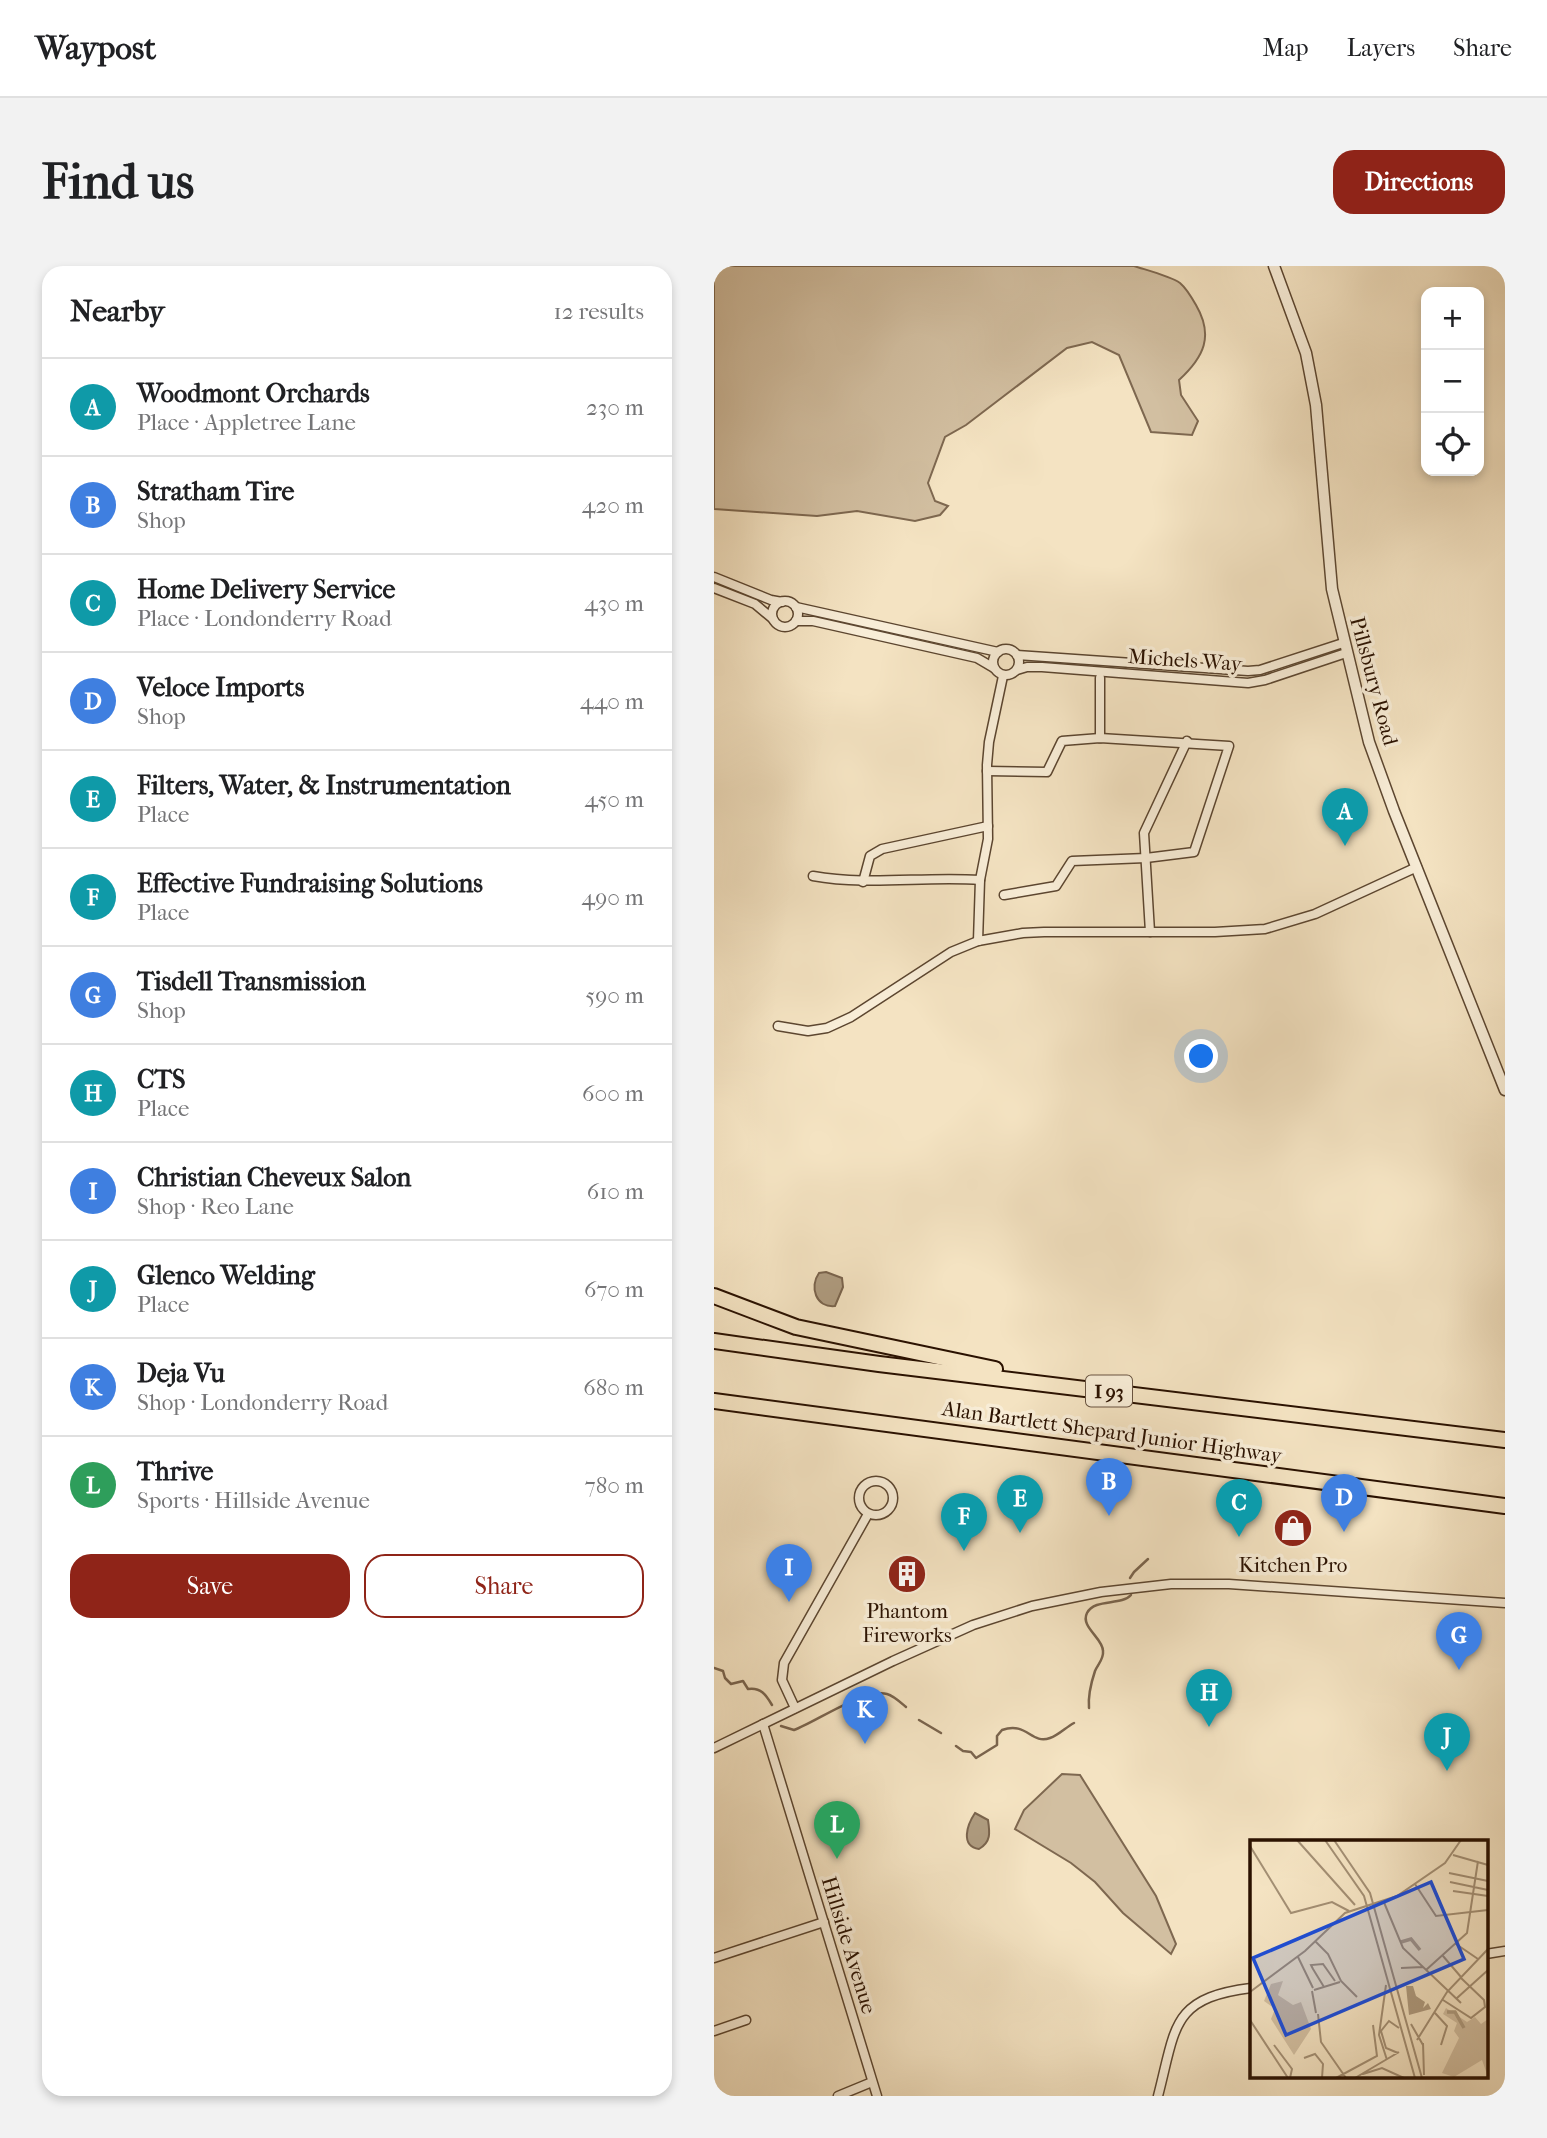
<!DOCTYPE html>
<html lang="en">
<head>
<meta charset="utf-8">
<style>
  :root { --surface:#fff; --page:#f2f2f2; --text:#202124; --muted:#757577; --line:#e0e0e0; --accent:#8f2418 }
  body { margin:0; font-family:"IM FELL French Canon",serif; background:var(--page); color:var(--text) }
  .controls { position:absolute; right:21px; top:21px; display:grid; overflow:hidden; border-radius:14px; box-shadow:0 4px 10px #0003 }
  .controls button { width:63px; height:63px; display:grid; place-items:center; padding:0; border:0; border-bottom:2px solid var(--line); background:var(--surface); color:var(--text); font:35px sans-serif }
  .you { position:absolute; left:488px; top:791px; width:24px; height:24px; margin:-18px; border:5px solid #fff; border-radius:50%; background:#1a73e8; box-shadow:0 0 0 10px #1a73e833 }
  .badge { display:grid; place-items:center; width:46px; height:46px; border-radius:50%; background:var(--accent); color:#fff; font-size:23px; font-weight:700 }
  .pin { position:absolute; translate:-50% -58px; filter:drop-shadow(0 2px 4px #0008) }
  .pin::after { content:''; position:absolute; top:37px; width:24px; height:21px; background:inherit; clip-path:polygon(0 0,100% 0,50% 100%) }
  .list { margin:0; padding:0; list-style:none }
  h2 { display:flex; justify-content:space-between; align-items:center; height:91px; margin:0; padding:0 28px; font-size:30px }
  h2 small { font-size:23px; font-weight:400; color:var(--muted) }
  .list li { display:grid; grid-template-columns:46px 1fr auto; gap:21px; align-items:center; box-sizing:border-box; height:98px; padding:0 28px; border-top:2px solid var(--line) }
  .list b { display:block; font-size:26px; white-space:nowrap }
  .list p { margin:0; font-size:23px; white-space:nowrap; color:var(--muted) }
  .list em { font-size:23px; font-style:normal; color:var(--muted) }
  .actions { display:flex; gap:14px; padding:21px 28px }
  .actions a { flex:1; padding:16px 0; border:2px solid var(--accent); border-radius:21px; text-align:center; font-size:24px; color:var(--accent) }
  .actions .main { background:var(--accent); color:#fff }
  .icon { flex:none; width:38px; height:38px; fill:none; stroke:currentColor; stroke-width:2; stroke-linecap:round; stroke-linejoin:round }
  .map { position:relative; flex:none; width:791px; height:1830px; overflow:hidden; border-radius:21px }
  header { display:flex; align-items:center; gap:42px; box-sizing:border-box; height:98px; padding:0 35px; background:var(--surface); border-bottom:2px solid var(--line) }
  header strong { font-size:33px }
  nav { display:flex; gap:38px; margin-inline-start:auto; font-size:24px }
  .intro { display:flex; align-items:center; justify-content:space-between; box-sizing:border-box; height:168px; padding:0 42px }
  h1 { margin:0; font-size:49px }
  .button { padding:18px 32px; border-radius:21px; background:var(--accent); color:#fff; font-size:24px; font-weight:700 }
  main { display:flex; gap:42px; padding:0 42px }
  aside { flex:1; background:var(--surface); border-radius:21px; box-shadow:0 4px 10px #0003 }
  .map>svg:first-child { display:block }
</style>
</head>
<body>
<header>
<strong>Waypost</strong>
<nav><a>Map</a><a>Layers</a><a>Share</a></nav>
</header>
<div class="intro"><h1>Find us</h1><a class="button">Directions</a></div>
<main>
<aside>
<h2>Nearby<small>12 results</small></h2>
<ul class="list">
<li><span class="badge" style="background:#0f9aa8">A</span><div><b>Woodmont Orchards</b><p>Place · Appletree Lane</p></div><em>230 m</em></li>
<li><span class="badge" style="background:#3f7fe0">B</span><div><b>Stratham Tire</b><p>Shop</p></div><em>420 m</em></li>
<li><span class="badge" style="background:#0f9aa8">C</span><div><b>Home Delivery Service</b><p>Place · Londonderry Road</p></div><em>430 m</em></li>
<li><span class="badge" style="background:#3f7fe0">D</span><div><b>Veloce Imports</b><p>Shop</p></div><em>440 m</em></li>
<li><span class="badge" style="background:#0f9aa8">E</span><div><b>Filters, Water, &amp; Instrumentation</b><p>Place</p></div><em>450 m</em></li>
<li><span class="badge" style="background:#0f9aa8">F</span><div><b>Effective Fundraising Solutions</b><p>Place</p></div><em>490 m</em></li>
<li><span class="badge" style="background:#3f7fe0">G</span><div><b>Tisdell Transmission</b><p>Shop</p></div><em>590 m</em></li>
<li><span class="badge" style="background:#0f9aa8">H</span><div><b>CTS</b><p>Place</p></div><em>600 m</em></li>
<li><span class="badge" style="background:#3f7fe0">I</span><div><b>Christian Cheveux Salon</b><p>Shop · Reo Lane</p></div><em>610 m</em></li>
<li><span class="badge" style="background:#0f9aa8">J</span><div><b>Glenco Welding</b><p>Place</p></div><em>670 m</em></li>
<li><span class="badge" style="background:#3f7fe0">K</span><div><b>Deja Vu</b><p>Shop · Londonderry Road</p></div><em>680 m</em></li>
<li><span class="badge" style="background:#2e9e5b">L</span><div><b>Thrive</b><p>Sports · Hillside Avenue</p></div><em>780 m</em></li>
</ul>
<div class="actions"><a class="main">Save</a><a>Share</a></div>
</aside>
<div class="map">
<svg width="791" height="1830" viewBox="0 0 791 1830">
  <rect width="100%" height="100%" fill="#f4e3c2"/>
  <filter id="stains"><feTurbulence type="fractalNoise" baseFrequency=".00286" numOctaves="4"/><feColorMatrix values="0 0 0 0 .2 0 0 0 0 .09 0 0 0 0 .02 0 0 0 .5 -.17"/></filter>
  <radialGradient id="worn" r=".72"><stop offset=".6" stop-color="#630" stop-opacity="0"/><stop offset="1" stop-color="#630" stop-opacity=".3"/></radialGradient>
  <!-- green -->
  <g fill="#d2bfa1" stroke="#7e6850" stroke-width="2">
    <path d="M0 0H420C432 4 456 10 466 17 472 22 478 32 482 39 500 70 490 91 465 114L467 129 484 155 478 169 437 166 405 89 378 76 353 82 252 159 231 171 214 217 221 235 234 240 226 249 201 255 143 245 103 250 0 243Z"/>
    <path d="M348 1508 366 1509 442 1630 462 1678 457 1688 409 1647 381 1616 357 1597 301 1563 310 1544Z"/>
  </g>
  <!-- water -->
  <g fill="#af9c80" stroke="#7a644d" stroke-width="2">
    <path d="M112 1006 128 1012 129 1021 121 1040C102 1042 95 1021 105 1007Z"/>
    <path d="M261 1547 274 1554C276 1567 277 1576 265 1583 246 1580 253 1559 261 1547Z"/>
  </g>
  <g fill="none" stroke-linecap="round" stroke-linejoin="round">
    <!-- stream -->
    <g stroke="#7a644d" stroke-width="2.5">
      <path d="M416 1312 420 1306 434 1293"/>
      <path d="M0 1402 9 1405 11 1412 17 1418 29 1415 34 1423C47 1421 52 1429 58 1439"/>
      <path d="M375 1442C374 1431 377 1417 381 1405 384 1398 390 1393 389 1385 389 1372 366 1361 373 1347 381 1332 407 1340 417 1329"/>
      <path d="M205 1454 227 1467"/>
      <path d="M67 1460 80 1464C102 1456 150 1422 173 1428 180 1430 186 1436 192 1441"/>
      <path d="M242 1480 249 1485 257 1486 262 1492 283 1479V1470L288 1464C313 1455 317 1479 336 1472 345 1469 352 1461 360 1457"/>
    </g>
    <!-- minor casing -->
    <g stroke="#5c4630" stroke-width="11">
      <g id="minor">
        <path d="M0 311 57 334 68 336"/>
        <path d="M0 322 41 338 59 353"/>
        <circle cx="71" cy="348" r="13"/>
        <path d="M82 341 284 386"/>
        <path d="M82 355H99L263 392 280 402"/>
        <circle cx="292" cy="396" r="13"/>
        <path d="M303 389 534 405 546 404 629 377"/>
        <path d="M303 404 313 401H328L534 417 551 414 632 387"/>
        <path d="M386 472V412"/>
        <path d="M273 505 333 506 348 475 386 472 515 480 480 586 432 592 358 595 342 620 290 629"/>
        <path d="M99 610C155 620 210 610 266 614"/>
        <path d="M149 616 156 590 168 583 274 560"/>
        <path d="M436 666 430 567 473 475"/>
        <path d="M264 675 266 614 274 573 273 499 275 476 289 410"/>
        <path d="M64 760 94 765 113 762 137 751 237 686 264 675 309 667 330 666H501L551 663 601 648 703 601"/>
        <circle cx="162" cy="1232" r="17"/>
        <path d="M81 1442 68 1414 70 1397 154 1248"/>
        <path d="M49 1458 163 1830"/>
        <path d="M0 1482 179 1395 259 1359 318 1340 387 1326 457 1318H515L791 1337"/>
        <path d="M772 1688 791 1685"/>
        <path d="M0 1692 110 1656"/>
        <path d="M0 1765 32 1754"/>
        <path d="M124 1830 158 1816"/>
        <path d="M444 1830C462 1761 457 1732 537 1722"/>
      </g>
    </g>
    <!-- tertiary casing -->
    <g stroke="#5c4630" stroke-width="13">
      <path id="tertiary" d="M560 0 592 87 602 139 618 323 655 476 680 545 791 824"/>
    </g>
    <!-- motorway casing -->
    <g stroke="#2a1100" stroke-width="18">
      <g id="motorway">
        <path d="M0 1030 82 1061 281 1103"/>
        <path d="M0 1075 165 1098 791 1174"/>
        <path d="M0 1135 791 1240"/>
      </g>
    </g>
    <!-- minor -->
    <use href="#minor" stroke="#f8edd7" stroke-width="8"/>
    <!-- tertiary -->
    <use href="#tertiary" stroke="#f8edd7" stroke-width="10"/>
    <!-- motorway -->
    <use href="#motorway" stroke="#f4e3c2" stroke-width="14"/>
  </g>
  <!-- icons -->
  <defs>
    <g id="shop-disc" transform="scale(2.0125)"><circle r="9.5" fill="#8f2418" stroke="#f8edd7"/><path d="M-5-2.5h2.3a2.7 3.5 0 0 1 5.4 0H5L5.5 6h-11ZM-1.5-2.5h3a1.5 2.3 0 0 0-3 0Z" fill="#fff"/></g>
    <g id="building-disc" transform="scale(2.0125)"><circle r="9.5" fill="#8f2418" stroke="#f8edd7"/><path d="M-4-6H4V6H1V3H-1V6H-4ZM-2.5-4.3h1.7v1.8h-1.7ZM.8-4.3h1.7v1.8H.8ZM-2.5-1h1.7V.8h-1.7ZM.8-1h1.7V.8H.8Z" fill="#fff"/></g>
  </defs>
  <g fill-rule="evenodd">
    <use href="#shop-disc" x="579" y="1262"/>
    <use href="#building-disc" x="193" y="1308"/>
  </g>
  <g text-anchor="middle" stroke-width="7" stroke-linejoin="round" paint-order="stroke">
    <!-- shield labels -->
    <rect fill="#f8edd7" stroke="#685340" stroke-width="2" x="372" y="1109.5" width="46" height="31" rx="5"/>
    <g font-size="19" font-weight="bold" fill="#2a1100">
      <text x="395" y="1132">I 93</text>
    </g>
    <!-- street labels -->
    <g font-size="21" fill="#2a1100" stroke="#f8edd7">
      <text transform="translate(471 394) rotate(4)" y="7">Michels Way</text>
      <text transform="translate(660 415) rotate(75)" y="7">Pillsbury Road</text>
      <text transform="translate(398 1166) rotate(8)" y="7">Alan Bartlett Shepard Junior Highway</text>
      <text transform="translate(135 1679) rotate(73)" y="7">Hillside Avenue</text>
    </g>
    <!-- poi labels -->
    <g font-size="21" fill="#2a1100" stroke="#f8edd7">
      <text x="579" y="1306">Kitchen Pro</text>
      <text x="193" y="1352">Phantom<tspan x="193" dy="24">Fireworks</tspan></text>
    </g>
  </g>
  <!-- overview -->
  <g transform="translate(536 1574)">
    <rect width="238" height="238" fill="#f4e3c2"/>
    <path d="M33 141 28 155 43 165 51 162 61 189 44 215 21 179 25 169 14 161 21 144ZM196 168 217 182 225 177 231 184 238 179V237L232 220 204 237 192 233 209 198 204 191 207 183 193 174Z" fill="#d2bfa1"/>
    <path d="M156 146H163L166 156 175 162 173 168 178 163 181 169 159 175Z" fill="#af9c80"/>
    <path fill="none" stroke="#af9c80" stroke-width="3.5" d="M151 102 161 99 170 110M197 172H205L214 188"/>
    <path fill="none" stroke="#a38f74" stroke-width="2" d="M47 0 105 65M75 0 114 56 165 238M84 0 120 53 172 238M0 6 41 73 82 62 99 71M203 15 238 25M199 33 238 41M200 42 238 50M165 44 186 76 238 70M203 51 238 56M133 60 153 108 211 163M65 101 78 114 91 141 107 157M206 104 228 119M193 116 211 137M48 117 63 148M151 128 173 127M63 129 61 125 73 124 85 141M63 129 74 147M176 130 217 93 228 21M136 145 129 195 137 220M64 150 90 142M62 151 66 173M0 152 55 111 95 73 147 56 195 23 211 0M207 158 238 130M193 160 221 178 235 167 234 160 211 138M185 173 197 186 191 205M68 174 71 202 96 238M0 180 38 238M161 184 173 205M167 200 197 152 238 109M173 203 174 235M24 205 42 229 40 238M148 213 136 208 131 191 139 181 149 188M54 218 65 214 73 224 72 238M113 234 132 228 154 238M86 238 127 216 123 185M105 238 149 212"/>
    <path fill="#1d4ed8" fill-opacity="0.15" stroke="#1d4ed8" stroke-width="3.5" d="M181 42 214 119 36 195 3 118Z"/>
    <rect width="238" height="238" fill="none" stroke="#2a1100" stroke-width="3.5"/>
  </g>
  <rect width="100%" height="100%" filter="url(#stains)"/>
  <rect width="100%" height="100%" fill="url(#worn)"/>
</svg>
<div class="controls">
<button>+</button>
<button>−</button>
<button><svg class="icon" aria-label="locate" viewBox="0 0 24 24"><circle cx="12" cy="12" r="6"/><path d="M12 2v4M12 18v4M2 12h4M18 12h4"/></svg></button>
</div>
<div class="you"></div>
<div class="pin badge" style="left:631px;top:580px;background:#0f9aa8">A</div>
<div class="pin badge" style="left:395px;top:1250px;background:#3f7fe0">B</div>
<div class="pin badge" style="left:525px;top:1271px;background:#0f9aa8">C</div>
<div class="pin badge" style="left:630px;top:1266px;background:#3f7fe0">D</div>
<div class="pin badge" style="left:306px;top:1267px;background:#0f9aa8">E</div>
<div class="pin badge" style="left:250px;top:1285px;background:#0f9aa8">F</div>
<div class="pin badge" style="left:745px;top:1404px;background:#3f7fe0">G</div>
<div class="pin badge" style="left:495px;top:1461px;background:#0f9aa8">H</div>
<div class="pin badge" style="left:75px;top:1336px;background:#3f7fe0">I</div>
<div class="pin badge" style="left:733px;top:1505px;background:#0f9aa8">J</div>
<div class="pin badge" style="left:151px;top:1478px;background:#3f7fe0">K</div>
<div class="pin badge" style="left:123px;top:1593px;background:#2e9e5b">L</div>
</div>
</main>
</body>
</html>
